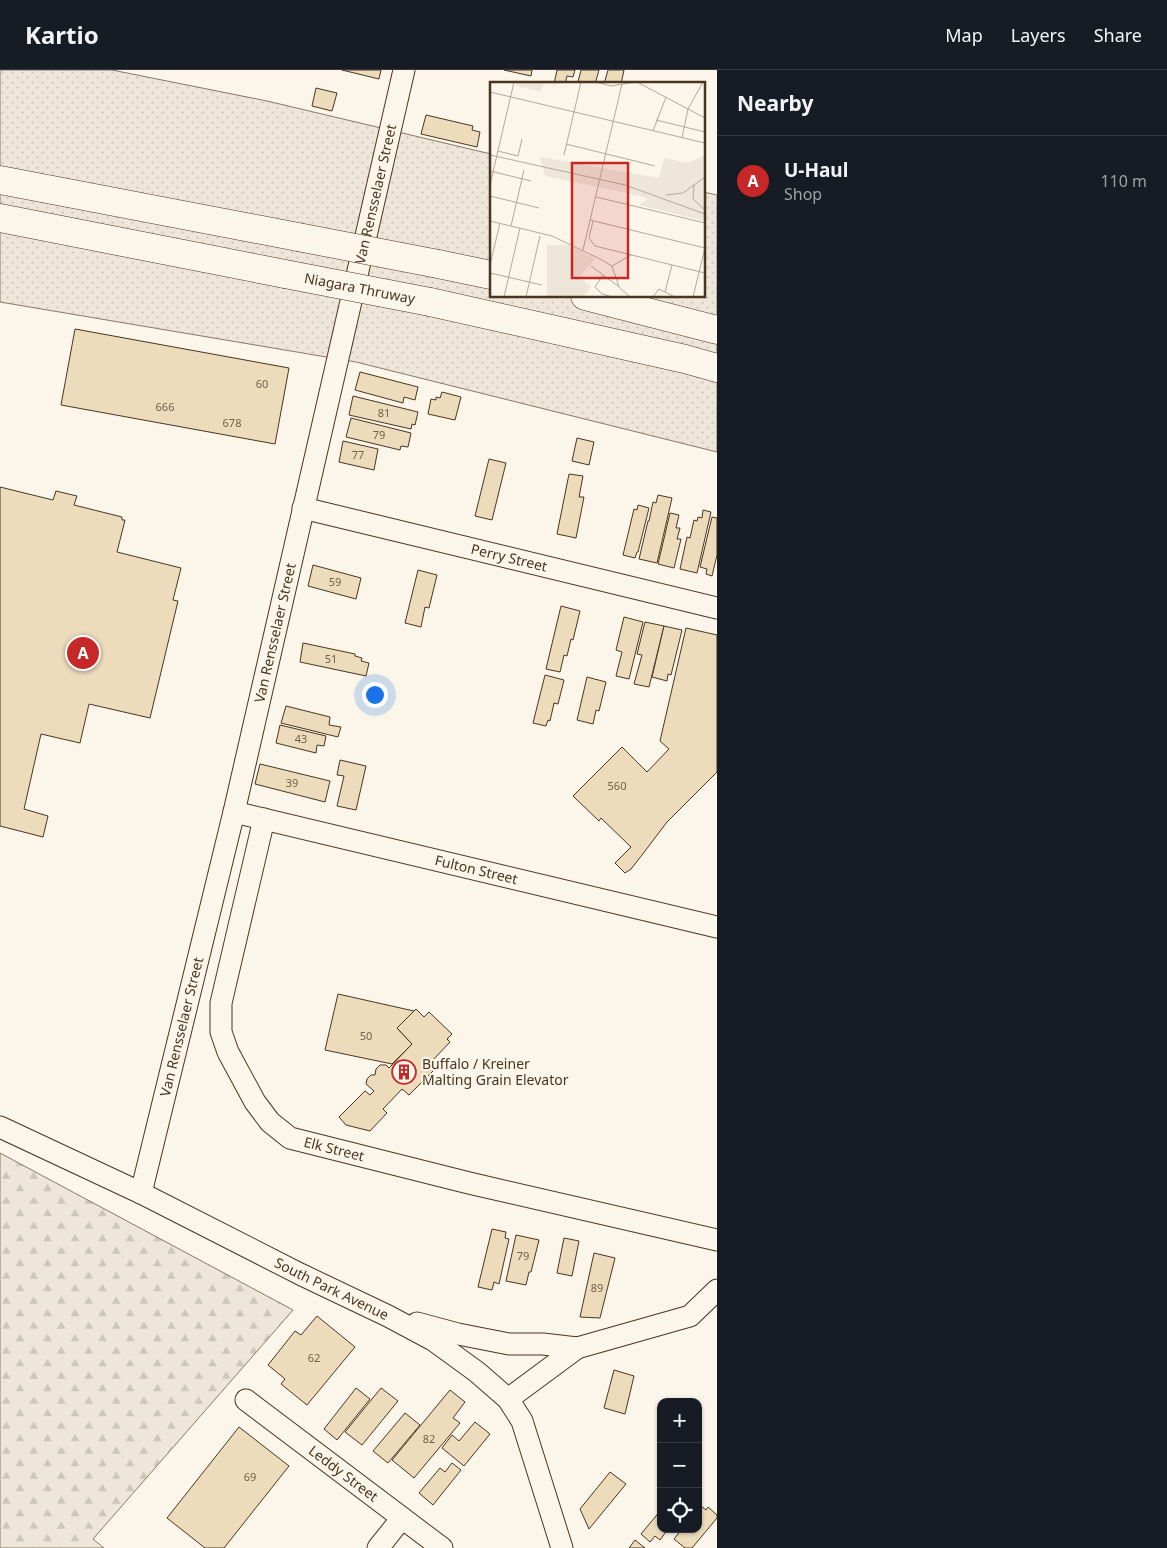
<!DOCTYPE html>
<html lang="en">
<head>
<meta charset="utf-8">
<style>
  :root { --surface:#171b24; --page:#242831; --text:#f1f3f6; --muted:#9ea1a6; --line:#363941; --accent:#c62828 }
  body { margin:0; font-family:"Noto Sans",sans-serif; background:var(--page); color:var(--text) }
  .controls { position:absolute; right:15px; bottom:15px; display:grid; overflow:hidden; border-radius:10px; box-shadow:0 1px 4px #0004 }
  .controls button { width:45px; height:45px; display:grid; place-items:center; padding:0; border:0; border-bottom:1px solid var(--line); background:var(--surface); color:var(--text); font:25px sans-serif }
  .you { position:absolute; left:374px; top:624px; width:18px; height:18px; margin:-12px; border:4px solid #fff; border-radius:50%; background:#1a73e8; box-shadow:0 0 0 8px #1a73e833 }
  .badge { display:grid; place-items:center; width:32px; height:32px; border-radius:50%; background:var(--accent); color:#fff; font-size:16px; font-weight:700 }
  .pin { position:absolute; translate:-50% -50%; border:2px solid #fff; box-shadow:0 1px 5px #0006 }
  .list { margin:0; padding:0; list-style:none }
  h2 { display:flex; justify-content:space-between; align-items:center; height:65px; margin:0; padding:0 20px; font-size:21px }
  h2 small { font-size:16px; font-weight:400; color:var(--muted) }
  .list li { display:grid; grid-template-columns:32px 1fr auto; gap:15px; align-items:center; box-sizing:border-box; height:90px; padding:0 20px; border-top:1px solid var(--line) }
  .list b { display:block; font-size:19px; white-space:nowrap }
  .list p { margin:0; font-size:16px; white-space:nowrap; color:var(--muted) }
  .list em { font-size:16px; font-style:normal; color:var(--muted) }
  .icon { flex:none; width:28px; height:28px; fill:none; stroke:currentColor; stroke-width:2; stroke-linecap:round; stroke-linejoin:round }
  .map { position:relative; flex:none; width:717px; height:1478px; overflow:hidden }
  header { display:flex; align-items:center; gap:30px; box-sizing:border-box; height:70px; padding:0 25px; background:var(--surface); border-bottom:1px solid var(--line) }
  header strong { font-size:24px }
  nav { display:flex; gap:28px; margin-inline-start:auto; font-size:18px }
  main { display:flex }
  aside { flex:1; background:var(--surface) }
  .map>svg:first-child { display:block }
</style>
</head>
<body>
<header>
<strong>Kartio</strong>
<nav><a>Map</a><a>Layers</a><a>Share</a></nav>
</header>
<main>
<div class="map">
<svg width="717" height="1478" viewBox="0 0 717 1478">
  <defs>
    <pattern id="grass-dots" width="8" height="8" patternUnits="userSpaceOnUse" patternTransform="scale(1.25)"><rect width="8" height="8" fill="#ede6d9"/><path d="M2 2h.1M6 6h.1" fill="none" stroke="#cdc6ba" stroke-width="1.8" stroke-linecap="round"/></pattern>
    <pattern id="forest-firs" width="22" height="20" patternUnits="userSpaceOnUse" patternTransform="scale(1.25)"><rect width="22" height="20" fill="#ede6d9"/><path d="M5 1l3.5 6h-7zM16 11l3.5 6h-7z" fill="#cdc6ba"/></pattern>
  </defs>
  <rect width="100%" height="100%" fill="#fbf6e9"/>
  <!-- grass -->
  <path fill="url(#grass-dots)" stroke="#887966" d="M0 0H112L267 31 491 84V226H703V122L717 125V382L356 292 0 232Z"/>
  <!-- forest -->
  <path fill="url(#forest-firs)" stroke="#887966" d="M0 1083 293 1240 93 1469 104 1478H0Z"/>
  <!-- building -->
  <g fill="#ecdcbc" stroke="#4a3520">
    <path d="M342 0H381L379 9Z"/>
    <path d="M504 0H532L531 6Z"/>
    <path d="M557 0H575L573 7 567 6 565 14H554Z"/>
    <path d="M581 0H599L595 14 578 12Z"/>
    <path d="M608 0H624L621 14H604Z"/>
    <path d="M316 18 337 23 332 41 312 36Z"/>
    <path d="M426 45 473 56 472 60 480 62 477 77 421 64Z"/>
    <path d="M75 259 289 298 275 374 61 335Z"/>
    <path d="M360 302 418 317 415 330 404 327 403 333 355 320Z"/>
    <path d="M442 322 461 327 455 350 428 344 431 329 436 330V327L440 328Z"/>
    <path d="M353 326 418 342 415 355 412 354 411 359 349 345Z"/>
    <path d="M351 348 411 363 408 377 401 376 400 380 346 367Z"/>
    <path d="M577 368 594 372 589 395 572 391Z"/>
    <path d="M343 371 378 379 374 400 339 392Z"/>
    <path d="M489 389 506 393 492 450 475 446Z"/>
    <path d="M569 404 583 406 579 427H584L576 468 557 464Z"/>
    <path d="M0 417 53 430 56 421 77 426 74 435 122 447V450H125L117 482 181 498 173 530 178 531 150 648 89 634 80 673 41 664 24 739 48 746 43 767 0 756Z"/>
    <path d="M658 425 672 428 657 493 639 489 648 451H649L653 432 656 433Z"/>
    <path d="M638 435 649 438 638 482H637L635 488 623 485 634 439 637 440Z"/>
    <path d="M703 440 711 442 697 503 680 499 687 467 690 468 694 450 697 451 698 447 702 448Z"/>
    <path d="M670 443 679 445 676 458H680L677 469H681L674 498 658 494Z"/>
    <path d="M712 447 717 448V485L712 506 706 504 707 499 700 497Z"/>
    <path d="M313 495 361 508 356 529 308 516Z"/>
    <path d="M418 500 437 505 429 538 425 537 421 557 405 553Z"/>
    <path d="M561 536 580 541 573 570 571 569 567 586 564 585 560 602 546 599Z"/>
    <path d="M624 547 643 552 629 609 616 606 622 582 616 580Z"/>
    <path d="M645 552 664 556 649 617 634 614 642 585 637 584Z"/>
    <path d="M664 556 682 560 671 605 668 604 667 611 652 607Z"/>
    <path d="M686 558 717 565V702L667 752 642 785 631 799 625 803 615 793 631 777 601 748 599 751 573 726 622 677 647 702 669 679 660 671Z"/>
    <path d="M303 573 355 584V586L362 588 361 591 369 593 366 606 300 592Z"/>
    <path d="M545 605 564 610 558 634 554 633 550 651 548 650 546 656 533 653Z"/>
    <path d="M587 607 606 612 599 641 596 640 593 654 577 650Z"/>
    <path d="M286 636 330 647 329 655 341 657 338 667 281 653Z"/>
    <path d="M280 655 326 666 324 676 317 675 316 683 276 673Z"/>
    <path d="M340 690 366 696 356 740 337 736 344 706 337 705Z"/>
    <path d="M260 694 330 711 325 732 255 714Z"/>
    <path d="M338 924 414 941 397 958 412 974 392 994 325 980Z"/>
    <path d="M416 939 424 947 429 942 452 964 447 969 450 972 431 992 437 997 409 1025 402 1019 383 1039 387 1043 370 1061 346 1055 339 1047 365 1021 370 1025 374 1021 366 1014 367 1009 371 1005H375L376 999 380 995H386L389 998 412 974 397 958Z"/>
    <path d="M492 1159 506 1162 505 1168 509 1169 499 1214 494 1212 492 1220 478 1217Z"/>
    <path d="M516 1165 539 1170 531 1202H529L526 1215 506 1211Z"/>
    <path d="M564 1168 579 1171 572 1206 557 1203Z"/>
    <path d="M594 1183 615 1188 600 1248 580 1247Z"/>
    <path d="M317 1246 355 1277 307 1335 281 1314 285 1309 268 1295 295 1261 301 1265Z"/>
    <path d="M614 1300 634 1306 625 1344 604 1338Z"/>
    <path d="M356 1318 370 1329 337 1370 324 1359Z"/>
    <path d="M381 1318 398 1331 362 1375 345 1362Z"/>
    <path d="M450 1320 465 1332 453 1348 460 1353 414 1408 392 1390Z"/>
    <path d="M405 1343 420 1355 388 1393 373 1381Z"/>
    <path d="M475 1352 490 1364 464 1396 442 1378 452 1365 459 1371Z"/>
    <path d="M239 1357 289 1396 224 1478H205L167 1448Z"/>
    <path d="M452 1393 461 1400 433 1435 419 1423 440 1398 445 1402Z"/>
    <path d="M610 1402 626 1414 589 1459 580 1439Z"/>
    <path d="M701 1436 706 1440 708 1437 717 1445V1448L692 1478H685L674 1469 682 1459H698V1440Z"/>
    <path d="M661 1440V1459H668L660 1470 655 1466 650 1472 641 1464Z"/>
    <path d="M635 1470 645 1478H629Z"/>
  </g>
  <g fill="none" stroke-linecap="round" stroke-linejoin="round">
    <!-- minor casing -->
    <g stroke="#4a3520" stroke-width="23">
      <g id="minor">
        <path id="s1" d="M303 438 717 538"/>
        <path id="s2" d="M234 742 717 857"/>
        <path id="s3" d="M264 749 221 933V962L228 982 255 1032 270 1052 290 1068 469 1113 717 1170"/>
        <path id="s4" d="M0 1057 141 1123 300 1204 388 1246 433 1270 477 1302 508 1329 522 1351 562 1478"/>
        <path id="s5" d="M141 1123 234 742 404 0"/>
        <path d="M417 1253 458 1264 509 1274H543L577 1278"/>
        <path d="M508 1329 577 1278 690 1246 717 1220"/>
        <path id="s6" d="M246 1330 442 1478"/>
        <path d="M378 1478 402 1448"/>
      </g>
    </g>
    <!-- highway casing -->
    <g stroke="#4a3520" stroke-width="29">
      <g id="highway">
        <path d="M0 110 298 167"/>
        <path d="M0 148 285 204"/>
        <path d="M438 194 491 205"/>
        <path d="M585 226 717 260"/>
        <path d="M430 232 685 289 717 298"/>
      </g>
    </g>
    <!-- minor -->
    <use href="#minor" stroke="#fbf6e9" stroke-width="21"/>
    <!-- highway -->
    <use href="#highway" stroke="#fbf6e9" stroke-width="28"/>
    <!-- highway-bridge casing -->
    <g stroke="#4a3520" stroke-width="29" stroke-linecap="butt">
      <g id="highway-bridge">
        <path d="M298 167 438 194"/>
        <path id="s7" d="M285 204 430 232"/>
      </g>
    </g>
    <!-- highway-bridge -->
    <use href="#highway-bridge" stroke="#fbf6e9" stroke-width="28"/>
  </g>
  <!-- icons -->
  <defs>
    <g id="building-ring" transform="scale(1.25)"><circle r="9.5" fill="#fbf6e9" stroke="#c62828" stroke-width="1.5"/><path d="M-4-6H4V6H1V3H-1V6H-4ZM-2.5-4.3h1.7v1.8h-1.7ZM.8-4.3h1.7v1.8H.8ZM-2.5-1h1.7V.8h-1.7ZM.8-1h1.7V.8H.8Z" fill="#c62828"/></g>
  </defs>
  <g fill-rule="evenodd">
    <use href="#building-ring" x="404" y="1002"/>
  </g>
  <g text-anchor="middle" stroke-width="4" stroke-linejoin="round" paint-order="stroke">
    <!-- number labels -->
    <g font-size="11" fill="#725f47">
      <text x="262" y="318">60</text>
      <text x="165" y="341">666</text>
      <text x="384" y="347">81</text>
      <text x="232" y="357">678</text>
      <text x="379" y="369">79</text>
      <text x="358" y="389">77</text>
      <text x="335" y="516">59</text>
      <text x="331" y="593">51</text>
      <text x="301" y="673">43</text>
      <text x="292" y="717">39</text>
      <text x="617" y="720">560</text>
      <text x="366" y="970">50</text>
      <text x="523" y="1190">79</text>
      <text x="597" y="1222">89</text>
      <text x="314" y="1292">62</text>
      <text x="429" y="1373">82</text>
      <text x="250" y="1411">69</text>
    </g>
    <!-- street labels -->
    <g font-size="14" fill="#4a3520" stroke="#fbf6e9">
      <text dy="5" stroke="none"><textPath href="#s5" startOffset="1026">Van Rensselaer Street</textPath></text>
      <text dy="5" stroke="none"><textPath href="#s7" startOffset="76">Niagara Thruway</textPath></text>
      <text dy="5" stroke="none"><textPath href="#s1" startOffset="212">Perry Street</textPath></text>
      <text dy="5" stroke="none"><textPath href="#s5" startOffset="576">Van Rensselaer Street</textPath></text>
      <text dy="5" stroke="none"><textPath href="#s2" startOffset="249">Fulton Street</textPath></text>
      <text dy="5" stroke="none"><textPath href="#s5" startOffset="171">Van Rensselaer Street</textPath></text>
      <text dy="5" stroke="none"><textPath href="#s3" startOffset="392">Elk Street</textPath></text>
      <text dy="5" stroke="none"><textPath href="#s4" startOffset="369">South Park Avenue</textPath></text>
      <text dy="5" stroke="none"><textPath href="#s6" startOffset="122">Leddy Street</textPath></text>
    </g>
    <!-- poi labels -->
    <g font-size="14" fill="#4a3520" stroke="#fbf6e9" text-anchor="start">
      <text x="422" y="999">Buffalo / Kreiner<tspan x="422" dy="16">Malting Grain Elevator</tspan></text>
    </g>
  </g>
  <!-- overview -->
  <g transform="translate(490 12)">
    <rect width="215" height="215" fill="#fbf6e9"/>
    <path d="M26 0H67L66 3 55 1 50 9 25 4ZM215 73V139L149 123 158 117 151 114 55 94 50 75 169 96 174 76 198 81Z" fill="#ede6d9"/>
    <path d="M57 163H78L105 177 89 195 101 205 93 215H57Z" fill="#ede6d9"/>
    <path fill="none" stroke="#b4a999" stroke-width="1" d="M106 0 121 4 145 0M147 0 215 36M0 10 215 61M166 38 215 50M163 49 176 15M192 56 198 27 213 0M76 62 165 84M8 69 28 74 32 57M0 73 135 103 215 132M74 73 91 0M0 89 41 99M0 103 24 0M204 103 203 117 215 128M176 113 193 111 215 95M0 114 49 126M106 115 215 141M100 138 215 166 203 215M0 139 62 154 112 178 122 184 129 205 140 215M103 139 99 156 105 164 215 191M21 144 34 88M93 168 132 2M0 183 10 141M101 184 128 204M122 184 141 173M0 191 52 203M113 193 105 205 112 212 123 215M175 210 182 183M14 215 30 146M36 215 50 154M163 215 169 207 185 215"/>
    <path fill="#c62828" fill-opacity="0.15" stroke="#c62828" stroke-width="2.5" d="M82 81H138V196H82Z"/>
    <rect width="215" height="215" fill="none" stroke="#4a3520" stroke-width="2.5"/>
  </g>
</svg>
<div class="controls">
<button>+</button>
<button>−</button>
<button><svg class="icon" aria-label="locate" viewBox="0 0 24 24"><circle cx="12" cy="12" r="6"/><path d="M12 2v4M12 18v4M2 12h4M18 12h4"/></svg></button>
</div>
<div class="you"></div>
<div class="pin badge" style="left:83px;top:583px">A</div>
</div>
<aside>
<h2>Nearby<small></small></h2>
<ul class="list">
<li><span class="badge">A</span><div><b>U-Haul</b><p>Shop</p></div><em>110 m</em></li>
</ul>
</aside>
</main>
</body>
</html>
